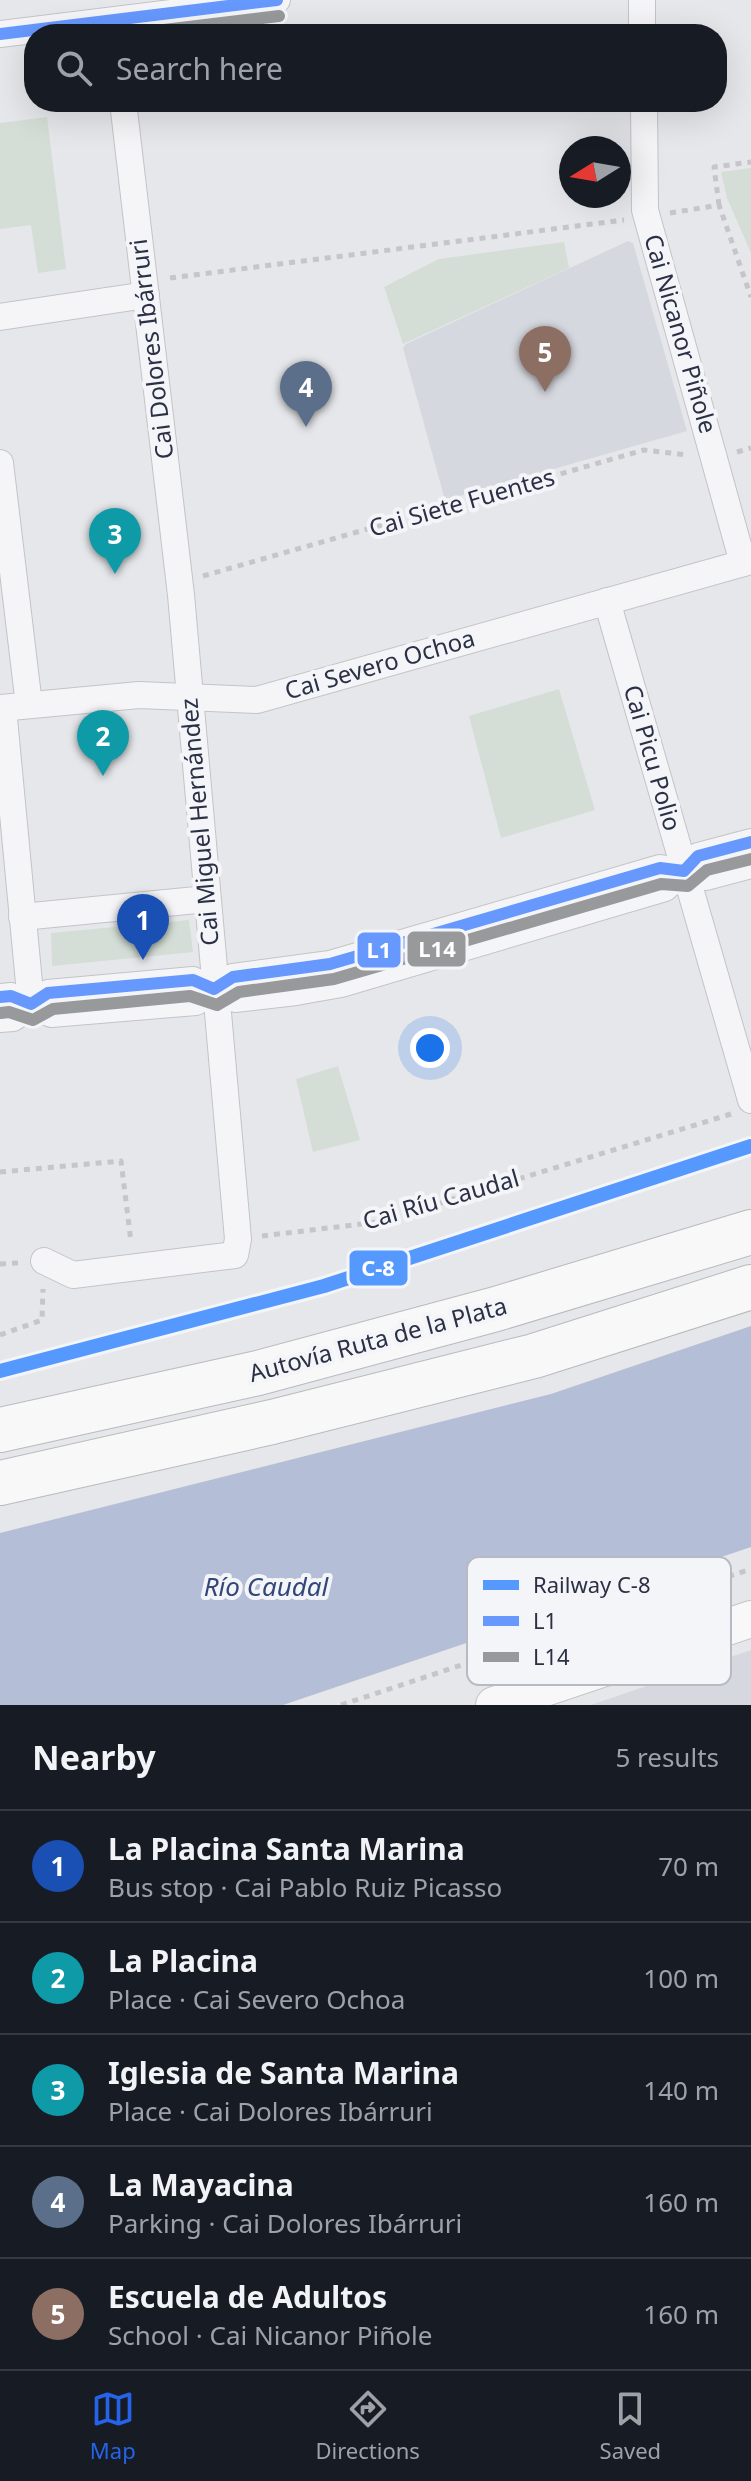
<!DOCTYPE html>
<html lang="en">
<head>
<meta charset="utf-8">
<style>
  :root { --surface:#171b24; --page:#20242c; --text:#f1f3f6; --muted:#9ea1a6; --line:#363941; --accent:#2563eb }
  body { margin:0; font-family:"Noto Sans",sans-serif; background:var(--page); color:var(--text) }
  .compass { position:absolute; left:559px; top:136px; width:72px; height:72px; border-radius:50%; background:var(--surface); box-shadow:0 8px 32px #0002; rotate:259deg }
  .you { position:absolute; left:430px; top:1048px; width:28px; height:28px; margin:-20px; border:6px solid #fff; border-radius:50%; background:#1a73e8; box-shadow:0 0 0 12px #1a73e833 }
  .badge { display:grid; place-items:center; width:52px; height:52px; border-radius:50%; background:var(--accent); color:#fff; font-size:26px; font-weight:700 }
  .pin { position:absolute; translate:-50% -66px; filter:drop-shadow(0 2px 4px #0008) }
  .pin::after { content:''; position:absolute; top:42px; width:28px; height:24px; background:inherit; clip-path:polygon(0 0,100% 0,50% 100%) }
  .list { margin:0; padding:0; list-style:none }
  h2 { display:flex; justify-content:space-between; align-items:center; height:104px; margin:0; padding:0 32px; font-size:34px }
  h2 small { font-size:26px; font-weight:400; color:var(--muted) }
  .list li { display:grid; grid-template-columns:52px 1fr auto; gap:24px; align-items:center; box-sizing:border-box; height:112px; padding:0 32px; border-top:2px solid var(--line) }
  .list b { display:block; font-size:30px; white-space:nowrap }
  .list p { margin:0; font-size:26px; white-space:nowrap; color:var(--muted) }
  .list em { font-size:26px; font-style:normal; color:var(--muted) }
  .icon { flex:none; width:44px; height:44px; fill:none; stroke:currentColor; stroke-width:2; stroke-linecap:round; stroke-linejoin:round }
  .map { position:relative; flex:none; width:751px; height:1705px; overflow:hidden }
  .search { position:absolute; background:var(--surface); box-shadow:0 8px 32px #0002; left:24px; right:24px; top:24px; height:88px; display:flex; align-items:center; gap:20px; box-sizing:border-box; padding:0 28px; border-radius:32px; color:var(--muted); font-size:30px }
  .sheet { height:664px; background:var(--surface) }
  nav { display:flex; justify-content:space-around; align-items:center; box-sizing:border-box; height:112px; border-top:2px solid var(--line); background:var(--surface); font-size:22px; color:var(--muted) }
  nav a { display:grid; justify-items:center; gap:4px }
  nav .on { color:var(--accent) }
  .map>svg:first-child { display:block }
</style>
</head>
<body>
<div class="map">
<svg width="751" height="1705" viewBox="0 0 751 1705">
  <rect width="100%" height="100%" fill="#e6e7ea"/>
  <!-- built -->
  <g fill="#d6d8df">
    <path d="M628 241 633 243 687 431 445 500 403 348 406 344Z"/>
    <path d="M751 1650V1705H591Z"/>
  </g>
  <!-- green -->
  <g fill="#d4ded6">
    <path d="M47 117 66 269 38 273 31 225 0 229V123Z"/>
    <path d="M751 168V253L727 198 721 172Z"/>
    <path d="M564 242 569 268 403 344 384 287 439 259Z"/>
    <path d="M559 689 595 810 501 838 469 716Z"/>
    <path d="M189 920 193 952 52 966 51 933Z"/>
    <path d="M338 1066 360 1140 313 1152 296 1079Z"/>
  </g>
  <!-- water -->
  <path fill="#b4bed6" d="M751 1326V1547L283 1705H0V1533L551 1394Z"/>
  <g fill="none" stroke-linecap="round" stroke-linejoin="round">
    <!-- street casing -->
    <g stroke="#c3c4c8" stroke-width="28">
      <g id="street">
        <path d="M642 0V34"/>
        <path d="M0 34 277 0"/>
        <path d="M644 102 645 210 743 563"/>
        <path d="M0 317 146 295"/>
        <path d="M0 463 29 705"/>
        <path d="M607 601 751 1100"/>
        <path d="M0 708 139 695 257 700 751 561"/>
        <path d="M3 708 31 1004"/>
        <path d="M22 917 207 899"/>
        <path d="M0 997 11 996 51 1014 196 1002 233 977 330 964 660 868 706 877 751 865"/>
        <path d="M0 1019 13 1018 48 993 193 980 235 999 296 992 341 984 665 888 698 856 751 842"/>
        <path d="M44 1261 73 1275 235 1255 238 1239 181 595 123 102"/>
      </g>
    </g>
    <!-- secondary casing -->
    <g stroke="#c3c4c8" stroke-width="38">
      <path id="secondary" d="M494 1705 751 1619"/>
    </g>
    <!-- highway casing -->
    <g stroke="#b8babf" stroke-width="46">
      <g id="highway">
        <path d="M0 1430 258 1373 496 1309 751 1232"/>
        <path d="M0 1483 272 1422 534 1356 751 1287"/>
      </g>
    </g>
    <!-- path -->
    <g stroke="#c5c5ca" stroke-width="5" stroke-dasharray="6 6" stroke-linecap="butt">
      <path d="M719 205 714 167 751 162"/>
      <path d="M670 213 719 205 751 297"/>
      <path d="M170 278 624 220"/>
      <path d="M737 452 751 448"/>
      <path d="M203 576 644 450 688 455"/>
      <path d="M0 1172 121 1161 131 1242"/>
      <path d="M262 1236 378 1222 731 1114"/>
      <path d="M0 1264 19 1263"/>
      <path d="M0 1335 42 1320 43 1289"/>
      <path d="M341 1705 751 1569"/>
    </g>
    <!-- street -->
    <use href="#street" stroke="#f5f5f7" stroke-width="26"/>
    <!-- secondary -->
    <use href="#secondary" stroke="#f8f8f8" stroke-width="36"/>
    <!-- highway -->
    <use href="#highway" stroke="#f8f8f8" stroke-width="44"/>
    <!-- bus-1 casing -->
    <g stroke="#f4f5f9" stroke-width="18">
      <g id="bus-1">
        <path d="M0 34 277 0"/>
        <path d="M0 997 11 996 31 1004 48 993 193 980 214 989 233 977 330 964 660 868 684 871 698 856 751 842"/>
      </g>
    </g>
    <!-- bus-2 casing -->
    <g stroke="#f4f5f9" stroke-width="18">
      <g id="bus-2">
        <path d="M131 34 279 16"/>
        <path d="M1 1013 9 1012 33 1020 53 1009 190 996 217 1005 239 992 334 979 661 884 688 886 707 870 751 859"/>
      </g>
    </g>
    <!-- bus-1 -->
    <use href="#bus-1" stroke="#6798fe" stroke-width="12"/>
    <!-- bus-2 -->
    <use href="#bus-2" stroke="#97999a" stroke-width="12"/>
    <!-- rail-1 casing -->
    <g stroke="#f4f5f9" stroke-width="20">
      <path id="rail-1" d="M0 1371 324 1286 751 1146"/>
    </g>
    <!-- rail-1 -->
    <use href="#rail-1" stroke="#59f" stroke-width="14"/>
  </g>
  <g text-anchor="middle" stroke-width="8" stroke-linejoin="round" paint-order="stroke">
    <!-- street labels -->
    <g font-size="24" fill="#2b3045" stroke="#f4f5f9">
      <text transform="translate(680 334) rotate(74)" y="8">Cai Nicanor Piñole</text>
      <text transform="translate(152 349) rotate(-97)" y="8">Cai Dolores Ibárruri</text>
      <text transform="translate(462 503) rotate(-16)" y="8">Cai Siete Fuentes</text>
      <text transform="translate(380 665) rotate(-16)" y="8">Cai Severo Ochoa</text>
      <text transform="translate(652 758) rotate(74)" y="8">Cai Picu Polio</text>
      <text transform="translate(200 822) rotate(-95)" y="8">Cai Miguel Hernández</text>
      <text transform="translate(441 1200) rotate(-16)" y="8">Cai Ríu Caudal</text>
      <text transform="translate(378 1340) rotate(-15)" y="8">Autovía Ruta de la Plata</text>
    </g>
    <!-- water labels -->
    <g font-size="26" font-style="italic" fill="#33477b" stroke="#f4f5f9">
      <text x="266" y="1596">Río Caudal</text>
    </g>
  </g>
  <!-- legend -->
  <rect x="467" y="1557" width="264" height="128" rx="12" fill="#f4f5f9" stroke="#b8bac3" stroke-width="2"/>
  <rect x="483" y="1580" width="36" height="10" fill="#59f"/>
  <rect x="483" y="1616" width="36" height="10" fill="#6798fe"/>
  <rect x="483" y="1652" width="36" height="10" fill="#97999a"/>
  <g font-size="22" fill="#2b3045">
    <text x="533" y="1593">Railway C-8</text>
    <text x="533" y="1629">L1</text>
    <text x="533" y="1665">L14</text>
  </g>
  <g stroke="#f4f5f9" stroke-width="3">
    <rect x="406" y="930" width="61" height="38" rx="8" fill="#97999a"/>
    <rect x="356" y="931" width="46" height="38" rx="8" fill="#6798fe"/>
    <rect x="348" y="1249" width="61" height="38" rx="8" fill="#59f"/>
  </g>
  <g font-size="22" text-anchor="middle" font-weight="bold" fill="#fff">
    <text x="437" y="957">L14</text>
    <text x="379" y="958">L1</text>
    <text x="378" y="1276">C-8</text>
  </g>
</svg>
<svg class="compass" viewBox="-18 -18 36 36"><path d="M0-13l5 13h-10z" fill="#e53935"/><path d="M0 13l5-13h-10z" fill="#9ea1a6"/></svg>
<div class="you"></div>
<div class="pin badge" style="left:143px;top:960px;background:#1a4fb4">1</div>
<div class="pin badge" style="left:103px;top:776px;background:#0f9aa8">2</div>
<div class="pin badge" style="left:115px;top:574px;background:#0f9aa8">3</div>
<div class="pin badge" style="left:306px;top:427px;background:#5c6f8a">4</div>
<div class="pin badge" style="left:545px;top:392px;background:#8d6e63">5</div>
<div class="search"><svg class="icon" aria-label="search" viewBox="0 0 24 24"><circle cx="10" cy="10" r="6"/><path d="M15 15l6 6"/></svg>Search here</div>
</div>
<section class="sheet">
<h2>Nearby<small>5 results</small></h2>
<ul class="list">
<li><span class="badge" style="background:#1a4fb4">1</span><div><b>La Placina Santa Marina</b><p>Bus stop · Cai Pablo Ruiz Picasso</p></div><em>70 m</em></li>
<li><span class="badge" style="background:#0f9aa8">2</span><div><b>La Placina</b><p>Place · Cai Severo Ochoa</p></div><em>100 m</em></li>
<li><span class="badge" style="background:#0f9aa8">3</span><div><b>Iglesia de Santa Marina</b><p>Place · Cai Dolores Ibárruri</p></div><em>140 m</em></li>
<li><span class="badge" style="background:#5c6f8a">4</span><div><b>La Mayacina</b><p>Parking · Cai Dolores Ibárruri</p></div><em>160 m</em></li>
<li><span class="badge" style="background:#8d6e63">5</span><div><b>Escuela de Adultos</b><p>School · Cai Nicanor Piñole</p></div><em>160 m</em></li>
</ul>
</section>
<nav>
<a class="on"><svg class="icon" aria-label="map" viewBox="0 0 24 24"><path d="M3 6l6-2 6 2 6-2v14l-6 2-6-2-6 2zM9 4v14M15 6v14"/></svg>Map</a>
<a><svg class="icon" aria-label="directions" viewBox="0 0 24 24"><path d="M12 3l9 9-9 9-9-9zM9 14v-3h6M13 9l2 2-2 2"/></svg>Directions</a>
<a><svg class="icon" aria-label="saved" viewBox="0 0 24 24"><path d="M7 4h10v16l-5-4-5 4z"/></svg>Saved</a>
</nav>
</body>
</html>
